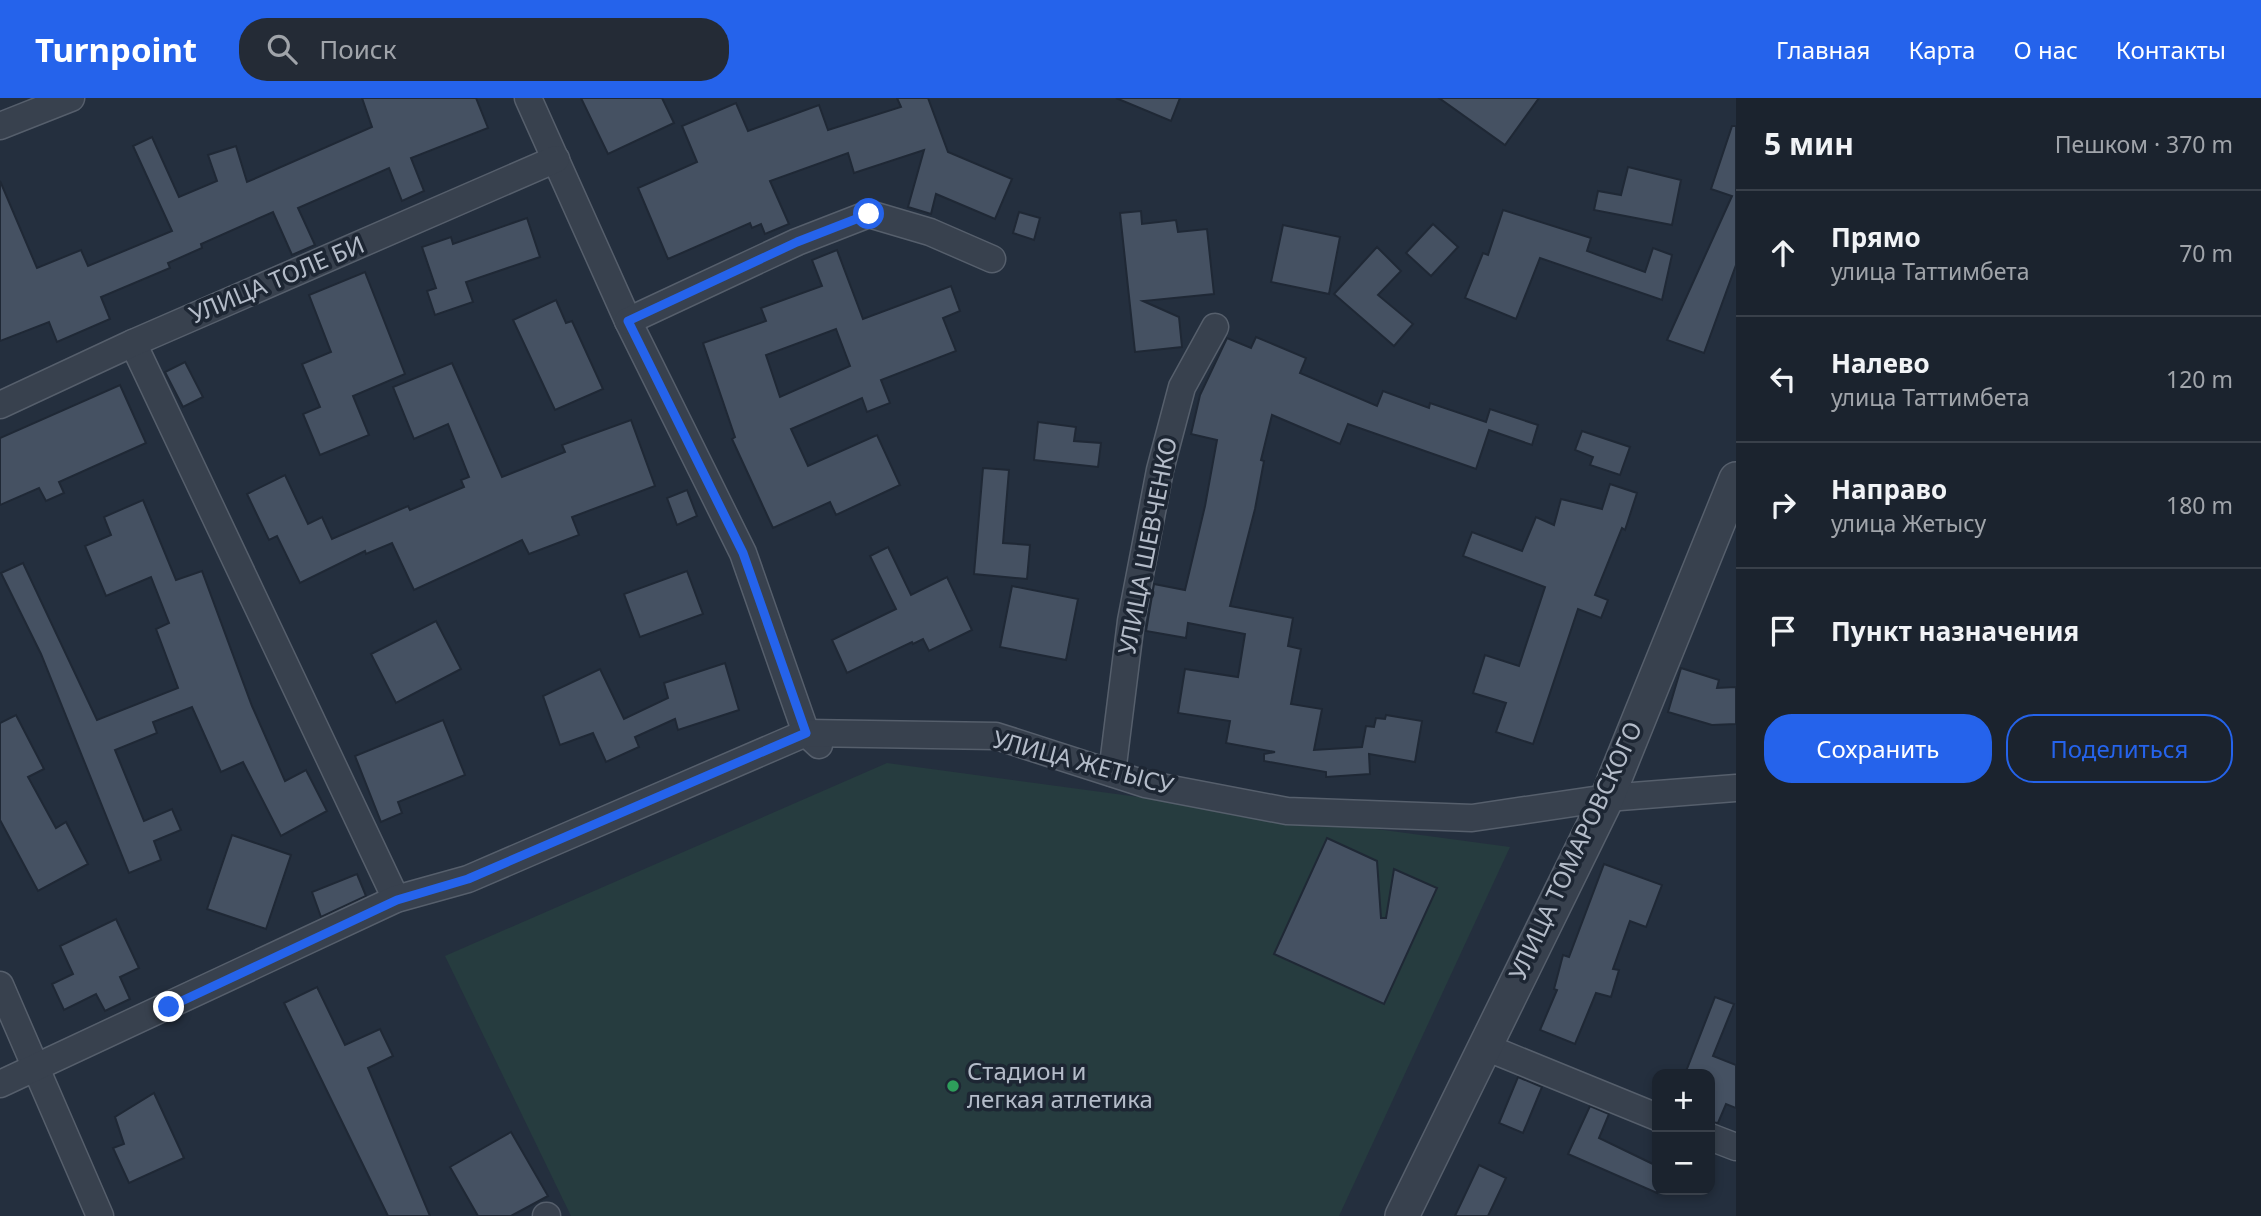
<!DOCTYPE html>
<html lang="ru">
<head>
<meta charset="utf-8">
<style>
  :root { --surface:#1b232e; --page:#242b36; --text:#f1f3f6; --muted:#a0a4aa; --line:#39404a; --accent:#2563eb }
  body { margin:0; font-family:"Noto Sans",sans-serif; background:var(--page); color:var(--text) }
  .controls { position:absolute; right:21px; bottom:21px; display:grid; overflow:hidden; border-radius:14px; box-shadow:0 4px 10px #0003 }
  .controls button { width:63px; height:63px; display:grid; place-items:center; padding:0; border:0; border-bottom:2px solid var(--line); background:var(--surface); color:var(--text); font:35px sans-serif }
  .stop { position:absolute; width:21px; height:21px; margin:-16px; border:5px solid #2563eb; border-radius:50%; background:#fff }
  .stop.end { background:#2563eb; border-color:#fff; box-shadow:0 2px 7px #0008 }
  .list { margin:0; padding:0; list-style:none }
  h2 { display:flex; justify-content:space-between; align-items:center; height:91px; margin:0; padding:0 28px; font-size:30px }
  h2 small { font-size:23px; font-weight:400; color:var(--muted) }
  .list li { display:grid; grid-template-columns:46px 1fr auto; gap:21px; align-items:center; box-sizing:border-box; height:126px; padding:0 28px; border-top:2px solid var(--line) }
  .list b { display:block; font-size:26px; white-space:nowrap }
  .list p { margin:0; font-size:23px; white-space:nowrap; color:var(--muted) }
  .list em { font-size:23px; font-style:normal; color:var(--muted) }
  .actions { display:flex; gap:14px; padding:21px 28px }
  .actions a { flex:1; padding:16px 0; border:2px solid var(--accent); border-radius:28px; text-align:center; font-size:24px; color:var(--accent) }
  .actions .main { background:var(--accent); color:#fff }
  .icon { flex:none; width:38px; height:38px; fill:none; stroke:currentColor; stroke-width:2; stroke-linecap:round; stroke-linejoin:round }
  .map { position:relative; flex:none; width:1736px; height:1118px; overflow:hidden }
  header { display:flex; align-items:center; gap:42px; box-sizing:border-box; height:98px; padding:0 35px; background:var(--accent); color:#fff }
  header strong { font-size:33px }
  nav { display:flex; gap:38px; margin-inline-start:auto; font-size:24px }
  .search { width:490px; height:63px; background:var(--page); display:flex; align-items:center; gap:18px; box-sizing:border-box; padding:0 24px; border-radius:28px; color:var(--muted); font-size:26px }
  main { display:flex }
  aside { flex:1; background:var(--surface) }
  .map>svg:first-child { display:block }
</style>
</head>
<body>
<header>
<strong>Turnpoint</strong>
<div class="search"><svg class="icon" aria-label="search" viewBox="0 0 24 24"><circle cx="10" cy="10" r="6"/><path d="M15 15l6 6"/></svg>Поиск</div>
<nav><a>Главная</a><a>Карта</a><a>О нас</a><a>Контакты</a></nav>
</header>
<main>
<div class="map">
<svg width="1736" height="1118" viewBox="0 0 1736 1118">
  <rect width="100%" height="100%" fill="#242f3e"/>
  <!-- green -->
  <path fill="#263c3f" d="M887 665 1510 749 1339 1118H571L445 858Z"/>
  <!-- building -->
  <g fill="#455162" stroke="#1f2835" stroke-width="2" fill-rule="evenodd">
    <path d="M362 0H476L488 30 411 60 424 93 402 103 389 70 298 110 315 147 292 157 273 114 201 146 202 150 168 165 170 170 101 199 110 221 57 244 49 224 0 243V83L37 170 81 152 88 168 172 133 133 48 152 39 179 99 217 83 208 57 236 48 247 84 372 29Z"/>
    <path d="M581 0H662L674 25 608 56Z"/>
    <path d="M897 0H928L948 54 1012 81 995 121 936 96 931 116 908 109 924 52 854 75 848 55 770 83 789 126 765 136 761 126 752 130 750 125 668 161 638 90 697 64 682 28 736 5 748 33 819 7 828 32 901 9Z"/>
    <path d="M1116 0H1180L1171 23Z"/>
    <path d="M1439 0H1539L1505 47Z"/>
    <path d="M1732 28H1736V167L1704 255 1667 242 1732 98 1711 91Z"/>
    <path d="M1628 69 1681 82 1672 127 1594 112 1598 93 1621 97Z"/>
    <path d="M1503 112 1591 140 1587 153 1645 174 1653 150 1672 157 1662 202 1540 160 1516 221 1465 200 1483 155 1488 157Z"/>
    <path d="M1141 113 1142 126 1176 122 1178 134 1207 131 1214 196 1143 203 1179 219 1182 249 1135 254 1120 115Z"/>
    <path d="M1019 114 1040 120 1034 142 1013 135Z"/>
    <path d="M527 120 540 159 466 184 473 204 435 217 427 193 436 190 422 149 451 139 453 146Z"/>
    <path d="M1433 126 1458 149 1431 178 1406 155Z"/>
    <path d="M1283 127 1340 139 1329 196 1271 184Z"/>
    <path d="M1377 149 1401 173 1378 197 1413 226 1394 248 1334 196Z"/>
    <path d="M837 152 863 221 951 188 960 213 943 220 956 253 881 282 890 305 867 314 862 300 791 331 808 368 877 337 900 387 836 417 830 404 773 430 732 341 735 339 703 245 766 223 761 210 822 188 812 162ZM836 231 850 268 780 299 766 257Z"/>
    <path d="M365 174 405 276 353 298 369 337 320 357 303 316 320 309 302 266 331 254 309 197Z"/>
    <path d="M556 202 566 225 572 223 603 291 555 312 513 222Z"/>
    <path d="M1256 239 1306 260 1300 275 1377 308 1383 293 1429 310 1430 305 1486 324 1490 311 1538 327 1532 347 1489 332 1476 371 1348 326 1340 346 1272 317 1261 362 1264 363 1255 411 1230 508 1293 520 1288 548 1301 551 1291 606 1322 611 1314 652 1362 649 1366 628 1374 629 1376 620 1385 621 1386 617 1422 623 1415 664 1369 656 1370 676 1326 679V674L1264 663V656L1275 654 1226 645 1230 623 1178 615 1185 571 1238 579 1245 536 1188 525 1186 540 1146 533 1154 486 1185 492 1205 408 1217 342 1191 336 1200 297 1227 240 1251 250Z"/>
    <path d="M185 264 203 299 183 309 165 274Z"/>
    <path d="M452 265 502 379 565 354 562 347 631 322 655 388 572 419 579 437 529 456 522 442 414 492 392 445 366 456 365 453 300 485 277 438 269 442 247 396 285 377 308 426 322 419 332 441 408 408 410 412 464 389 461 382 469 379 448 326 414 341 393 289Z"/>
    <path d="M120 287 146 345 59 384 64 395 46 403 39 390 0 407V340Z"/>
    <path d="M1038 324 1076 329 1074 343 1101 345 1098 369 1034 362Z"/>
    <path d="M1582 333 1630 349 1620 377 1590 367 1593 359 1575 352Z"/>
    <path d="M983 370 1009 372 1003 445 1030 447 1027 481 974 476Z"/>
    <path d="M1610 386 1637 395 1625 432 1622 430 1595 497 1608 502 1601 520 1578 511 1533 646 1496 634 1506 605 1473 595 1485 557 1519 568 1545 489 1463 458 1472 434 1522 453 1536 419 1554 427 1561 401 1602 411Z"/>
    <path d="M687 392 697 418 677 427 667 400Z"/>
    <path d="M143 402 176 482 202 473 252 608 285 683 306 672 327 713 281 738 243 664 221 674 192 609 153 624 157 635 115 652 144 723 172 711 181 732 154 743 161 762 129 775 41 556 1 475 23 465 97 622 178 590 156 531 169 525 151 479 106 498 85 448 111 437 104 419Z"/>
    <path d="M888 449 911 497 947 479 972 532 929 553 923 541 913 546 912 544 847 575 832 542 896 511 870 458Z"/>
    <path d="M687 473 703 516 640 539 624 496Z"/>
    <path d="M1012 488 1078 501 1066 562 1000 549Z"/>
    <path d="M436 523 461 571 396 605 371 556Z"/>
    <path d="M725 565 739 612 678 632 675 621 635 639 639 649 606 664 593 635 560 647 543 598 600 571 624 621 668 600 664 585Z"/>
    <path d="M1681 570 1719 582 1717 590 1736 589V626L1712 627 1668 614Z"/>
    <path d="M16 617 44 671 28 679 56 730 66 724 88 766 38 793 0 722V625Z"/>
    <path d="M443 622 465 677 398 704 402 715 381 724 355 658Z"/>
    <path d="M232 737 291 757 266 831 207 811Z"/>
    <path d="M1327 740 1377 763 1381 820H1386L1394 771 1437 790 1384 906 1274 856Z"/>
    <path d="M1604 766 1662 787 1646 829 1630 823 1613 871 1619 872 1611 899 1596 895 1575 946 1540 932 1557 892 1554 891 1563 857 1569 859Z"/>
    <path d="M357 776 366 798 321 819 312 794Z"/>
    <path d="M116 821 139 870 120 879 130 901 105 913 96 896 64 912 52 886 73 876 60 848Z"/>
    <path d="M317 889 345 947 380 931 393 958 368 970 430 1118H388L284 905Z"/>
    <path d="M1715 899 1734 906 1713 958 1736 967V1010L1726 1006 1718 1025 1710 1024V976H1685Z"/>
    <path d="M1518 979 1542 989 1523 1035 1499 1025Z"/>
    <path d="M154 995 184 1060 129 1085 113 1050 124 1046 115 1019Z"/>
    <path d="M1590 1008 1609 1016 1599 1040 1657 1068V1095L1568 1056Z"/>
    <path d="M511 1034 548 1098 511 1118H478L450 1069Z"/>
    <path d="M1479 1067 1506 1080 1488 1118H1455Z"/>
  </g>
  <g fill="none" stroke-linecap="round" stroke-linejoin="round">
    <!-- minor casing -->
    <g stroke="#565f6c" stroke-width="29">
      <g id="minor">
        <path d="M528 0 628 223 743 455 806 635 819 647"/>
        <path d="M0 28 71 0"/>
        <path d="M628 223 797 144 869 116 930 134 992 161"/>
        <path d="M133 245 396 801"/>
        <path d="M0 307 133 245 556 61"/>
        <path d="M1112 675 1131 523 1160 372 1182 289 1215 229"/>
        <path d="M0 887 100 1118"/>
        <path d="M1483 948 1657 1019"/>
        <path d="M0 986 396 801 468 781 806 635 996 638 1145 686 1287 713 1472 720 1607 700 1736 690"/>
        <path d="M1710 1039 1736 1049"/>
        <path d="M546 1118H547"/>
      </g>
    </g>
    <!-- tertiary casing -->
    <g stroke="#565f6c" stroke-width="36">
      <path id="tertiary" d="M1402 1118 1607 700 1736 381"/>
    </g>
    <!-- minor -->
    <use href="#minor" stroke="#38414e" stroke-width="26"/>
    <!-- tertiary -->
    <use href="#tertiary" stroke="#38414e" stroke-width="33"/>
  </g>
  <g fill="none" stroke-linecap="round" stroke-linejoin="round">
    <!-- route -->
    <path stroke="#2563eb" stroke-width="9" d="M169 909 397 802 468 781 806 635 743 455 628 223 797 144 869 116"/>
  </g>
  <!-- markers -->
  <circle fill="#2e9e5b" stroke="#1d2633" stroke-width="2.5" cx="953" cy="988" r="7"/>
  <g text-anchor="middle" stroke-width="7" stroke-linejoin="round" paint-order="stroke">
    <!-- street labels -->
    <g font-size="24" fill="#b4bcc9" stroke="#1d2633">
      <text transform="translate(277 182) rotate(-23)" y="8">УЛИЦА ТОЛЕ БИ</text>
      <text transform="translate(1148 448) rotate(-79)" y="8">УЛИЦА ШЕВЧЕНКО</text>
      <text transform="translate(1083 665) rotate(15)" y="8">УЛИЦА ЖЕТЫСУ</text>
      <text transform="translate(1576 753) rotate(-65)" y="8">УЛИЦА ТОМАРОВСКОГО</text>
    </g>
    <!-- poi labels -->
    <g font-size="24" fill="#b4bcc9" stroke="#1d2633" text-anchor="start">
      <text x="967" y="982">Стадион и<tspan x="967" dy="28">легкая атлетика</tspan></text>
    </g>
  </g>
</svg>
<div class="controls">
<button>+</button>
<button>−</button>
</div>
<div class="stop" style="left:869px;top:116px"></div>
<div class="stop end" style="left:169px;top:909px"></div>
</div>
<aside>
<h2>5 мин<small>Пешком · 370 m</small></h2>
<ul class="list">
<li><svg class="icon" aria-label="ahead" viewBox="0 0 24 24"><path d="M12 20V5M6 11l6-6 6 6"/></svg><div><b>Прямо</b><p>улица Таттимбета</p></div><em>70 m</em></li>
<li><svg class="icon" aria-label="left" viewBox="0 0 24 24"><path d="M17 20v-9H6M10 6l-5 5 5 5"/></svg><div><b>Налево</b><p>улица Таттимбета</p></div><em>120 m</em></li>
<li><svg class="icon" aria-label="right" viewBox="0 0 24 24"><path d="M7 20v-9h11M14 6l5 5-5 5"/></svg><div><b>Направо</b><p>улица Жетысу</p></div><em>180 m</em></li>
<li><svg class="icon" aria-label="arrive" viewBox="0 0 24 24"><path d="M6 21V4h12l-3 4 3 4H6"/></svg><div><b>Пункт назначения</b></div></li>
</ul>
<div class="actions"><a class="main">Сохранить</a><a>Поделиться</a></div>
</aside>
</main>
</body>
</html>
